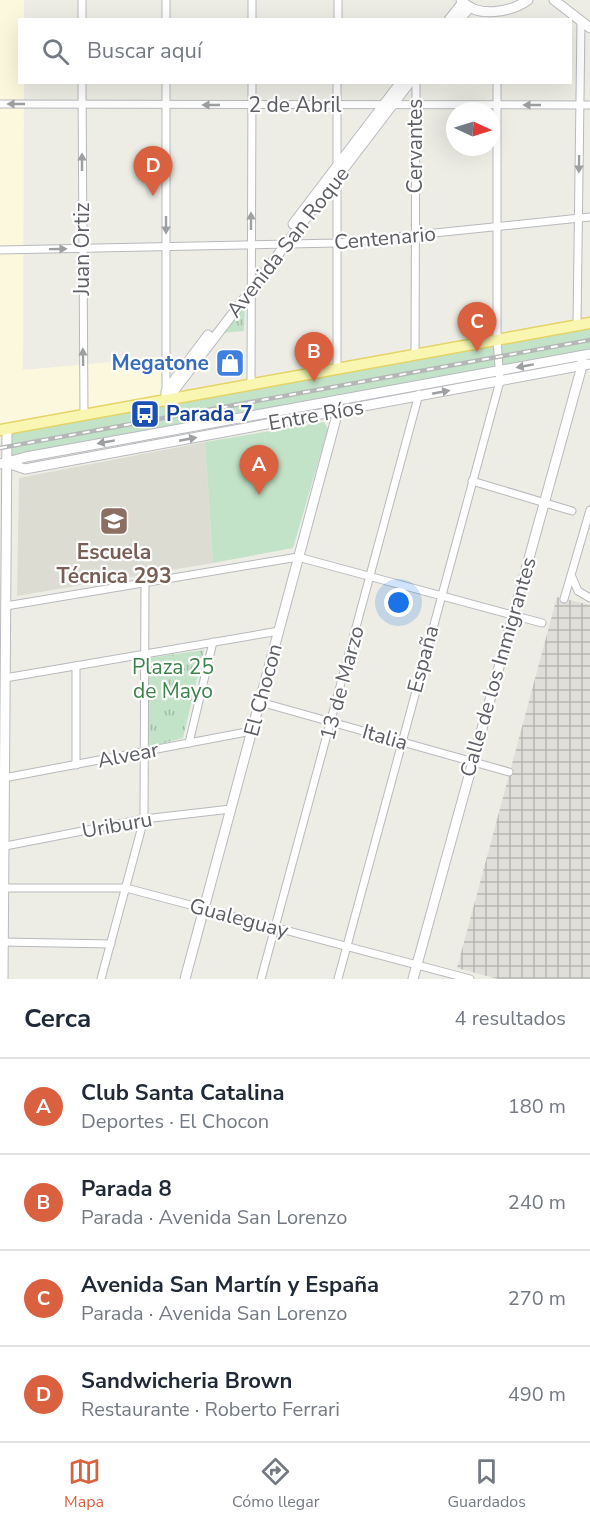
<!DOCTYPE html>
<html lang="es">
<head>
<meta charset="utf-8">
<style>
  :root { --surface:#fff; --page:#f6f6f7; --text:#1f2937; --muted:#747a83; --line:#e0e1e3; --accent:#d9613f }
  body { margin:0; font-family:"Nunito Sans",sans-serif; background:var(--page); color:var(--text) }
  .compass { position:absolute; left:446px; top:102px; width:54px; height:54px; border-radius:50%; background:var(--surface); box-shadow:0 6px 24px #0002; rotate:94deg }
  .you { position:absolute; left:399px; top:603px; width:21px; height:21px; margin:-15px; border:4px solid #fff; border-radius:50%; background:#1a73e8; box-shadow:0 0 0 9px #1a73e833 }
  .badge { display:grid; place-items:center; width:39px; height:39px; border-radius:50%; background:var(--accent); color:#fff; font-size:20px; font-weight:700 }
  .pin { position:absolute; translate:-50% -50px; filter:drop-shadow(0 2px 3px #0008) }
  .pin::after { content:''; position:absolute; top:32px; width:21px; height:18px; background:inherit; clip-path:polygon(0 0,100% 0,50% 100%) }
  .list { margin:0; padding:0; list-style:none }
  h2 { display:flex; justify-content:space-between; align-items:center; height:78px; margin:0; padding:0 24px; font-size:26px }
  h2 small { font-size:20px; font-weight:400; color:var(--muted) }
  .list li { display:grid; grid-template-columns:39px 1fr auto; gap:18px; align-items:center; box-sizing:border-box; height:96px; padding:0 24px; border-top:2px solid var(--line) }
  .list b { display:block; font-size:22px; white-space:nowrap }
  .list p { margin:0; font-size:20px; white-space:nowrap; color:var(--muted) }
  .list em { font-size:20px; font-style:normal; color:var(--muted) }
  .icon { flex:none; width:33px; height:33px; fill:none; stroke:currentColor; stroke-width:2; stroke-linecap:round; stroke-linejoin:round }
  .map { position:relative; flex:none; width:590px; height:979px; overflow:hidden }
  .search { position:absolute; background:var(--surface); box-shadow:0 6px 24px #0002; left:18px; right:18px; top:18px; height:66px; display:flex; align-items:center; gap:15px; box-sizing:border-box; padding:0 21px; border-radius:0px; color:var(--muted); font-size:22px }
  .sheet { height:462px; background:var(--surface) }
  nav { display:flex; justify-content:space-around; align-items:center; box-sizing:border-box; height:84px; border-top:2px solid var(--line); background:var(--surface); font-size:16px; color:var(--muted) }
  nav a { display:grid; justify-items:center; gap:3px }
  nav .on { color:var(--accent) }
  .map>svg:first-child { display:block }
</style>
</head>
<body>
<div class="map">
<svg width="590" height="979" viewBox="0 0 590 979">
  <defs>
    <pattern id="industrial-grid" width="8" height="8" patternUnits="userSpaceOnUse" patternTransform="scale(1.5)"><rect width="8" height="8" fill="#dfded9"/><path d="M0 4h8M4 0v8" fill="none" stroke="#b8b7b4"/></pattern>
    <pattern id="park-tufts" width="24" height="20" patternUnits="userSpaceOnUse" patternTransform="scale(1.5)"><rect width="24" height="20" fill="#c3e3c8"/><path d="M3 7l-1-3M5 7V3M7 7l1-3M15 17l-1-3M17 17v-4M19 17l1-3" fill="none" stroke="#a2bba6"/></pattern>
  </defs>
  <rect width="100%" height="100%" fill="#eeede5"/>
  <!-- commercial -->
  <path fill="#fbf8dd" d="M0 0H24V19L20 20V82L24 83 23 370 166 357V401L0 432Z"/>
  <!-- industrial -->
  <path fill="url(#industrial-grid)" d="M557 597 590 605V979H498L457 968Z"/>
  <!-- education -->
  <path fill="#dddcd3" d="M205 442 213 563 17 596 19 478Z"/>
  <!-- grass -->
  <g fill="#c3e3c8">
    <path d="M590 323V354L7 463V429Z"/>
    <path d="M324 422 328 429 293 548 213 563 205 442Z"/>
  </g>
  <!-- park -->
  <g fill="url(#park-tufts)">
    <path d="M245 303 244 331 220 333Z"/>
    <path d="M204 650 183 738 148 747V658Z"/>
  </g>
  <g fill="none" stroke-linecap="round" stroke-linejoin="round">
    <!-- street casing -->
    <g stroke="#b7b9bd" stroke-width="9">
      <g id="street">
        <path d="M82 20V0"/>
        <path d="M166 20V0"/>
        <path d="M252 20V0"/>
        <path d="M338 20V0"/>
        <path d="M82 82 84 415"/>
        <path d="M0 104 590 105"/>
        <path d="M337 167V82"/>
        <path d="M0 250 337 243 590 217"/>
        <path d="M577 325 581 21"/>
        <path d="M415 354 416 82"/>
        <path d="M337 368V178"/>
        <path d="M251 385 252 82"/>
        <path d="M166 391V82"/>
        <path d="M472 481 572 511"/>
        <path d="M572 577 578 591 590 598"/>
        <path d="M564 599 590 510"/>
        <path d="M6 606 298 557 542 623"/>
        <path d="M5 678 279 631"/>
        <path d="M260 702 509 772"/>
        <path d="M189 743 213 642"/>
        <path d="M76 765V666"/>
        <path d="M4 778 252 731"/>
        <path d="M0 847 144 819 231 809"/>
        <path d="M3 888H126L470 979"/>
        <path d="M3 942 111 944"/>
        <path d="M101 979 144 819 145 583"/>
        <path d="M261 979 419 394"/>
        <path d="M338 979 500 381 497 339V82"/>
      </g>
    </g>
    <!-- secondary casing -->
    <g stroke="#b8babf" stroke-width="11">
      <g id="secondary">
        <path d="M461 0C477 19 511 12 528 0"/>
        <path d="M554 0 590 28"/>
        <path d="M449 20 463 2"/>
        <path d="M459 20 470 7"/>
        <path d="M293 224 401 82"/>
        <path d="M166 401 410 82"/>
        <path d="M166 401V391L208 335"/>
        <path d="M7 463 25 469 590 364"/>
        <path d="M0 464 26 457 590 354"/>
        <path d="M3 979 7 429"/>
        <path d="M185 979 338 411V400"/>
        <path d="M413 979 582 366V356"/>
      </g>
    </g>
    <!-- primary casing -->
    <g stroke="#e5d367" stroke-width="13">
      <path id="primary" d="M0 430 590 323"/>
    </g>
    <!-- street -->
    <use href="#street" stroke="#fff" stroke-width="7"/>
    <!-- secondary -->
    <use href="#secondary" stroke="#fff" stroke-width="9"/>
    <!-- primary -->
    <use href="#primary" stroke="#f8f6b0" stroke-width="10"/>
    <!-- rail casing -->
    <g stroke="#b5b6b6" stroke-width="4.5">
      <path id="rail" d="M0 448 590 340"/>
    </g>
    <!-- rail -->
    <use href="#rail" stroke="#fff" stroke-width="2" stroke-dasharray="7" stroke-linecap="butt"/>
  </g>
  <!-- one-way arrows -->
  <defs><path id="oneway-solid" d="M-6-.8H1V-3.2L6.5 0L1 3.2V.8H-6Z" transform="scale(1.5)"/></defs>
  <g fill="#9e9fa2">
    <use href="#oneway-solid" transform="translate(16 104) rotate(-180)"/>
    <use href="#oneway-solid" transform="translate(211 105) rotate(-180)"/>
    <use href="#oneway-solid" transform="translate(532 105) rotate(-180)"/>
    <use href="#oneway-solid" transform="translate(82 162) rotate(-90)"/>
    <use href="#oneway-solid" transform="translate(579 164) rotate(91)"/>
    <use href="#oneway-solid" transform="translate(251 221) rotate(-90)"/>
    <use href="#oneway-solid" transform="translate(166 225) rotate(90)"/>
    <use href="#oneway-solid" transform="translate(58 249) rotate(-1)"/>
    <use href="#oneway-solid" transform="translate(83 357) rotate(-91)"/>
    <use href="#oneway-solid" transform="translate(525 366) rotate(170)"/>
    <use href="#oneway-solid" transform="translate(441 392) rotate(-11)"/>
    <use href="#oneway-solid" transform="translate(188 439) rotate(-11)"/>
    <use href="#oneway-solid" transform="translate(106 442) rotate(170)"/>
  </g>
  <!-- icons -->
  <defs>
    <g id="shop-square" transform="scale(1.5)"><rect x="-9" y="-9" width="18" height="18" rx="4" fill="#3f7fe0" stroke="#fff"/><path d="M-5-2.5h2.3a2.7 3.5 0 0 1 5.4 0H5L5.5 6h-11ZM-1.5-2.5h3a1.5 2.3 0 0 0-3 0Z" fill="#fff"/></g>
    <g id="bus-square" transform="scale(1.5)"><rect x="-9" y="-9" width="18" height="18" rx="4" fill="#1a4fb4" stroke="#fff"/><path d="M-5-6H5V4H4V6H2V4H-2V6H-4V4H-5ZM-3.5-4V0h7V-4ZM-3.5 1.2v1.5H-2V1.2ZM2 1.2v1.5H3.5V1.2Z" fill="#fff"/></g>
    <g id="school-square" transform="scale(1.5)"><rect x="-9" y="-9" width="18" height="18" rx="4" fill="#8d6e63" stroke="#fff"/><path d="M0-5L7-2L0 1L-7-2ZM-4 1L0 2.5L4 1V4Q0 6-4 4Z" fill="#fff"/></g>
  </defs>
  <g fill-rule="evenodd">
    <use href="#shop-square" x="230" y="363"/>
    <use href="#bus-square" x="145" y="414"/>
    <use href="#school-square" x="114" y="521"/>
  </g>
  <g text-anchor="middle" stroke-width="4.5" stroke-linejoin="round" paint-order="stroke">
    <!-- street labels -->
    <g font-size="21" fill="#5d5f64" stroke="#fff">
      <text x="295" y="112">2 de Abril</text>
      <text transform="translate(415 146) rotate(-90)" y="7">Cervantes</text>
      <text transform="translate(385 238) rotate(-5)" y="7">Centenario</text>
      <text transform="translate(288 242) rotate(-52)" y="7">Avenida San Roque</text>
      <text transform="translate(82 249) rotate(-90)" y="7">Juan Ortiz</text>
      <text transform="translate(316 415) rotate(-10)" y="7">Entre Ríos</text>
      <text transform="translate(423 659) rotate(-75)" y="7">España</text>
      <text transform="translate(498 667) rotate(-74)" y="7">Calle de los Inmigrantes</text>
      <text transform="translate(342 683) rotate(-75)" y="7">13 de Marzo</text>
      <text transform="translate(263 690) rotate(-75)" y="7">El Chocon</text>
      <text transform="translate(385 737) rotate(16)" y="7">Italia</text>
      <text transform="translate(128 755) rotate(-11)" y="7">Alvear</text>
      <text transform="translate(117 825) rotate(-10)" y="7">Uriburu</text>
      <text transform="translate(239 918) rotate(15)" y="7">Gualeguay</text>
    </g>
    <!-- shop labels -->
    <g font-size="21" font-weight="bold" fill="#366cbe" stroke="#fff" text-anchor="end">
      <text x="209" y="370">Megatone</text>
    </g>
    <!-- transit labels -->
    <g font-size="21" font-weight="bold" fill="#164399" stroke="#fff" text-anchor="start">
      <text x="166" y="421">Parada 7</text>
    </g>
    <!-- education labels -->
    <g font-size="21" font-weight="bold" fill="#785e54" stroke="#fff">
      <text x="114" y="559">Escuela<tspan x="114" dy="24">Técnica 293</tspan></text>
    </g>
    <!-- park labels -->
    <g font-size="21" fill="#3d824a" stroke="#fff">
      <text x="173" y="674">Plaza 25<tspan x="173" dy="24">de Mayo</tspan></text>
    </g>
  </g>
</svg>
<svg class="compass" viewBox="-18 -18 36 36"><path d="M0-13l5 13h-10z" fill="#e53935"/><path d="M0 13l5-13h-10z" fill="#747a83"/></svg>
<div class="you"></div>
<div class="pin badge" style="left:259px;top:495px">A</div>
<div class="pin badge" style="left:314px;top:382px">B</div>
<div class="pin badge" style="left:477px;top:352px">C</div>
<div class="pin badge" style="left:153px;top:196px">D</div>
<div class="search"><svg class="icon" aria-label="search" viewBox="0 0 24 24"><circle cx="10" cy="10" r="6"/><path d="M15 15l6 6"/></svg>Buscar aquí</div>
</div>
<section class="sheet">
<h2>Cerca<small>4 resultados</small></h2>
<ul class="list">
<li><span class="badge">A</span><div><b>Club Santa Catalina</b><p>Deportes · El Chocon</p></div><em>180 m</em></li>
<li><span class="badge">B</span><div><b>Parada 8</b><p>Parada · Avenida San Lorenzo</p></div><em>240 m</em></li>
<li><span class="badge">C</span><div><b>Avenida San Martín y España</b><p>Parada · Avenida San Lorenzo</p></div><em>270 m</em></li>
<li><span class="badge">D</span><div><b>Sandwicheria Brown</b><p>Restaurante · Roberto Ferrari</p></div><em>490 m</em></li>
</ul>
</section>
<nav>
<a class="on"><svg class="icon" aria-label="map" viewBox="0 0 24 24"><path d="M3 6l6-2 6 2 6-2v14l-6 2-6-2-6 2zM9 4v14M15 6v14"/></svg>Mapa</a>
<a><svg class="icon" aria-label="directions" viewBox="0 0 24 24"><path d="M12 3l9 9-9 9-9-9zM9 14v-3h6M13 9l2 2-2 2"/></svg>Cómo llegar</a>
<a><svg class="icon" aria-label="saved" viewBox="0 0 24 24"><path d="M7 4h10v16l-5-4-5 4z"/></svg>Guardados</a>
</nav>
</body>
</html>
